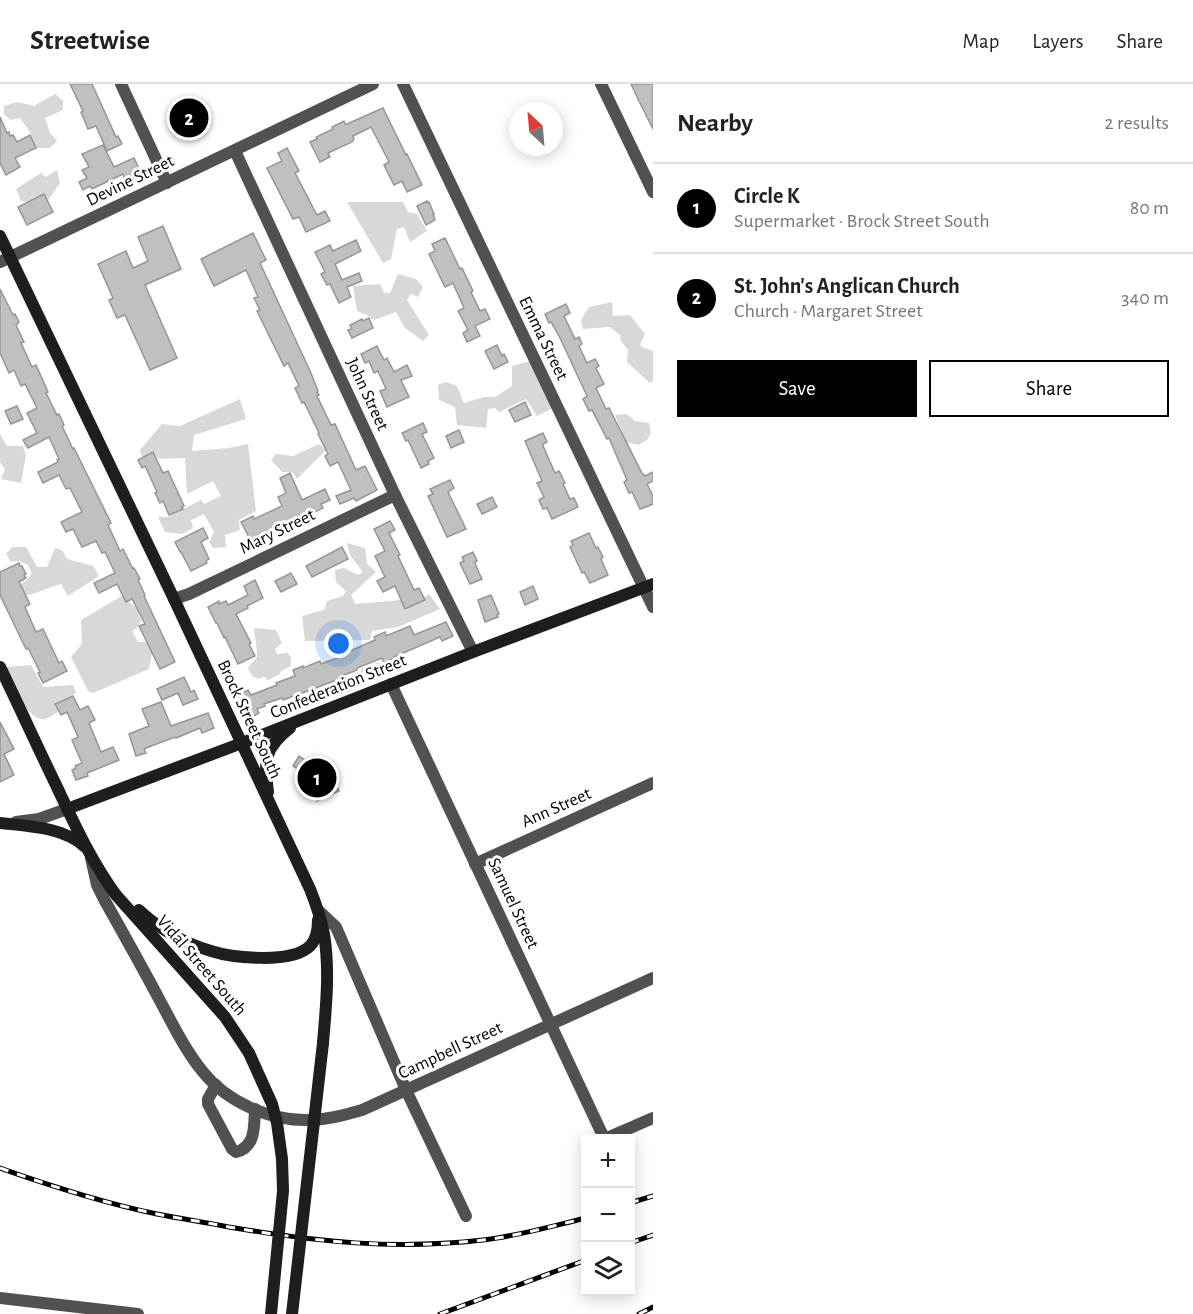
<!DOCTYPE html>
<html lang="en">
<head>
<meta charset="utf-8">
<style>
  :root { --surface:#fff; --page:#f2f2f2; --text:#222; --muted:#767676; --line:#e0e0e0; --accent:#000 }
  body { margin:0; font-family:"Alegreya Sans",sans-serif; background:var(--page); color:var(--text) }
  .controls { position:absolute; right:18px; bottom:18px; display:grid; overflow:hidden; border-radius:0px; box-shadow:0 3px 15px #0003 }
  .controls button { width:54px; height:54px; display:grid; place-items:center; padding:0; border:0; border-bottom:2px solid var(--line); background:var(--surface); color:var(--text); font:30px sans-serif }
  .compass { position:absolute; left:509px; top:18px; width:54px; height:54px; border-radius:50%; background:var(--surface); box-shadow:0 3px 15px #0003; rotate:334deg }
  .you { position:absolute; left:339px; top:560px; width:21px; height:21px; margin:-15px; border:4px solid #fff; border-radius:50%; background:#1a73e8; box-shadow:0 0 0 9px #1a73e833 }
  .badge { display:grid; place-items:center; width:39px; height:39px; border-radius:50%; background:var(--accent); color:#fff; font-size:20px; font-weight:700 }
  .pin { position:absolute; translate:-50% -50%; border:3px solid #fff; box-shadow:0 2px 6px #0006 }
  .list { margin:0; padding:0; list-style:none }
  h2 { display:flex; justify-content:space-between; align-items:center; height:78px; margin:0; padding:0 24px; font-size:26px }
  h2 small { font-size:20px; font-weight:400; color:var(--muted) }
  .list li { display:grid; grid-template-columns:39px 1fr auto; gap:18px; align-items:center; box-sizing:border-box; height:90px; padding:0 24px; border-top:2px solid var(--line) }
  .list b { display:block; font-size:22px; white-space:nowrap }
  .list p { margin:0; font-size:20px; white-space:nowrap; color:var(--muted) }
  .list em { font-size:20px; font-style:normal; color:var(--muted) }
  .actions { display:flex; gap:12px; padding:18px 24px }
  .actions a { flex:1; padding:14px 0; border:2px solid var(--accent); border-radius:0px; text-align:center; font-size:21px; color:var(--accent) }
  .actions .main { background:var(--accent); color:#fff }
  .icon { flex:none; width:33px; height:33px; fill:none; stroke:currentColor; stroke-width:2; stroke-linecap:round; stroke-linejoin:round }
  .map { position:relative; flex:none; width:653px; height:1230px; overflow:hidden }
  header { display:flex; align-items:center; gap:36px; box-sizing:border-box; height:84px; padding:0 30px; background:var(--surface); border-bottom:2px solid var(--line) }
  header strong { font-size:28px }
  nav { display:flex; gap:33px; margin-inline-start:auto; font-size:21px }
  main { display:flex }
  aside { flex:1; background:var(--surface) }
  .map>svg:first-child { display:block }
</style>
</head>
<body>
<header>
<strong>Streetwise</strong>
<nav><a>Map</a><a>Layers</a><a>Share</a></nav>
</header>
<main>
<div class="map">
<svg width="653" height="1230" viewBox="0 0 653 1230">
  <rect width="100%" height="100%" fill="#fff"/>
  <!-- green -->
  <g fill="#d8d8d8">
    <path d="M55 10 63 17V26L45 34 50 49 57 57 50 64H35L30 48 20 34 11 36 4 30V22L17 18 34 22Z"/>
    <path d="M57 86 60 99 45 121 21 117 16 105 41 89 46 93Z"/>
    <path d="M347 118H403L408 128 417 130 427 147 410 158 404 143 397 145 391 175 383 179Z"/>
    <path d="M398 190 416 195 423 203 418 213 411 210 407 216 429 251 423 257 405 244 396 228 374 236 367 231 357 227 353 202 380 200 384 209H390Z"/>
    <path d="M612 218 613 232 630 231 645 250 640 261 644 264 653 267V297L650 299 627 278 628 266 620 256 621 252 610 243 583 245 581 236 589 223Z"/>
    <path d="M538 275 557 311 551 325 537 332 526 315 499 328 495 324 488 325 486 344 457 341 455 323 439 316 438 301 446 298 457 302 464 319 484 313H495L512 302V282Z"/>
    <path d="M240 315 246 335 194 351 192 367 229 364 248 360 256 427 239 436 240 446 225 451 226 463 213 464 209 458 214 448 204 430 191 436 193 444 182 450 165 448 158 433H168L201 416 204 420 221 412 213 397 187 410 185 374 159 375 155 371 142 373 140 366 162 340 180 342Z"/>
    <path d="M627 330 635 337 649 339 651 349 647 356 638 361 626 358 615 331Z"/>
    <path d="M0 350 7 362H23L26 371 21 399 1 395 5 385 0 378Z"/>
    <path d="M319 360 326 366 297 395 292 388H282L271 376 276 370 293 372Z"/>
    <path d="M347 459 365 464 367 480 376 488 351 511 355 520 401 516 406 526 429 510 440 525 398 543 372 547 370 556 305 557 302 532 324 526 327 517 343 512 346 507 336 498 335 486 344 484 358 491 363 488 350 471Z"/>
    <path d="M12 463H26L37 483H47L55 464 62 466 67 475 93 482 99 492 68 512 61 500C48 503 31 513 20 511L15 503 27 496 32 489 28 481 19 477 11 478 6 470Z"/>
    <path d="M122 512 136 524 141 536 137 544 132 547 138 558H151L153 564 149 585 93 609 88 607 71 573 82 560 81 536Z"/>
    <path d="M254 544 276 546 282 559 275 565 277 570 288 569 291 574V582L281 587 280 590 268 596 264 593 258 595 252 592 248 584 257 573V569Z"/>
    <path d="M376 579H381L386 586 383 591 373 595 365 592C358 597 355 596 348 600L351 607 338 611 332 606V600L361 590V585Z"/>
    <path d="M31 581 43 603 73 601 76 609 55 620 58 628C54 630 49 634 45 635 28 638 13 601 5 588L7 583Z"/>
  </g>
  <!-- building -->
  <g fill="#c0c0c0" stroke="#959595" stroke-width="1.5">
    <path d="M70 0H92L116 53 118 52 122 60 107 67 96 42 88 45 81 28 83 27Z"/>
    <path d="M631 0H653V45L638 15Z"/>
    <path d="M383 24 406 71 407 70 422 101 407 108 402 97 394 101 384 81 389 78 371 43 353 52 354 55 352 58 328 69 330 73 320 78 310 58 317 55 316 53 333 45 332 43 344 37 345 40H347Z"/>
    <path d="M0 33 7 49 9 48 10 52 13 51 17 58 30 51 36 64 15 74 20 83 6 91 0 79Z"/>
    <path d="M103 61 114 83 134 74 140 87 125 95 123 90 92 105 90 102 83 106 79 98 87 94 82 86 89 83 82 70Z"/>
    <path d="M287 64 299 87 295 89 317 131 325 127 330 137 306 148 299 133 293 135 267 84 282 77 278 69Z"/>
    <path d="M44 110 53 128 27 141 18 123Z"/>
    <path d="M427 117V119L429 118 434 130H433L435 136 426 141 417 122Z"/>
    <path d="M163 142 181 185 145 201 177 274 150 286 125 231 117 234 109 216 113 214 98 180 126 167 133 184 148 177 138 153Z"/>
    <path d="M253 149 266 176 260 179 311 289 318 307 317 308 319 311 317 312 331 341 335 340 356 386 365 382 377 406 356 417 354 414 340 420 336 412 351 406 338 378 330 382 325 372 328 370 318 350 319 349 304 318 302 319 295 304 299 302 288 279 284 282 257 227 260 226 254 214 258 213 246 186 214 202 201 175Z"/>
    <path d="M445 154 460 185 462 184 473 207 471 208 480 227 485 225 490 235 475 242 480 252 467 258 463 249 468 246 458 227 464 224 453 199 445 203 429 170 435 167 432 160Z"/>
    <path d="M356 156 361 167 335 180 342 196 359 189 362 197 347 203 351 213 339 219 330 200 327 201 321 190 325 188 315 168 330 161 333 167Z"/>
    <path d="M0 205 13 231 15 230 19 238 16 241 24 258 21 259 32 283 36 281 48 308 46 309 57 331 59 330 64 341 62 342 73 365 74 364 111 439 108 441 120 467 123 465 133 485 134 484 140 495 138 496 145 511 144 512 175 578 160 585 139 542 145 540 132 515 126 518 117 500 99 509 94 499 115 489 105 468 102 469 96 457 82 463 73 445 66 448 61 438 82 428 70 404 66 405 59 391 43 399 38 388 58 378 57 376 59 375 49 353 28 364 23 356 37 349 27 329 37 324 25 300 21 302 14 286 9 289 0 269Z"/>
    <path d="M566 220 570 229 564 232 575 255 579 253 582 260 579 262 587 279 595 275 599 282 596 284 604 300 596 304 606 325 609 324 642 389 645 392 653 388V397L647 400 653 412V420L646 423 640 425 632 408 629 409 624 398 627 396 609 354 607 355 592 326 589 327 583 315 587 312 560 254 551 238 549 239 545 230Z"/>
    <path d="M369 234 373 244 352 254 348 246 352 245 350 241 362 235 363 237Z"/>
    <path d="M497 261 502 272 504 270 508 278 494 285 485 267Z"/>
    <path d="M377 262 384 276 387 274 394 288 407 281 412 292 401 296 409 313 387 323 380 307 386 305 378 287 374 289 369 277 365 279 361 270Z"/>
    <path d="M525 318 531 331 515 338 509 326Z"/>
    <path d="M17 322 23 335 11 340 5 327Z"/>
    <path d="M423 339 427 348 422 350 434 374 428 377 429 380 421 384 408 356 406 357 402 349Z"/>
    <path d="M459 346 464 358 451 364 446 352Z"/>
    <path d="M543 349 547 358 543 360V362L555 389 559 387 565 399 563 400 570 415 574 414 578 423 552 435 547 424 543 425 539 416 544 413 537 399 542 397 525 357Z"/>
    <path d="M153 368 163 389 168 387 184 422 182 423 183 425 169 431 163 417 160 419 155 409 157 408 145 382 142 384 138 376Z"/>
    <path d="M290 389 302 416 325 405 330 416 321 420 323 424 315 428 314 424 298 432 300 434 291 439 269 448 268 446 250 455 241 438 253 432 254 435 282 422 278 413 286 409 280 394Z"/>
    <path d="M450 396 454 404 448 408 466 445 447 453 428 412 433 410 430 405Z"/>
    <path d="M492 413 497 423 482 430 477 420Z"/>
    <path d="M390 437 395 446 389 449 400 471 398 472 414 506 419 504 425 516 405 525 395 502 383 508 377 497 385 493 375 472 385 467 374 445Z"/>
    <path d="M203 444 208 454 201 458 209 475 206 477 207 479 191 487 181 468H180L175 458Z"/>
    <path d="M589 449 596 464 598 463 603 473 601 475 608 491 590 499 584 488 582 489 570 463 573 461 571 457Z"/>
    <path d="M342 463 348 475 312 493 306 482Z"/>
    <path d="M473 468 477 477 475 478 476 482 482 495 470 500 460 479 464 477 462 473Z"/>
    <path d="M19 479 20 482H22L26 490 24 491 26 494 19 498 30 520 25 523 36 548 43 545 59 579 62 577 67 587 43 599 38 589 40 588 28 564 26 565 0 511V488Z"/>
    <path d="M291 489 297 500 281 508 275 497Z"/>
    <path d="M255 496 263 514 247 522 248 524 236 530 251 559 249 560 255 572 238 580 225 553 224 554 217 539H216L208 523 219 517V520L226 517 228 521 248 511 244 502Z"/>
    <path d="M533 502 538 515 525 521 520 508Z"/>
    <path d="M491 511 499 530 497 531 498 533 485 538 478 516Z"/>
    <path d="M446 538 453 552 442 557 440 553 394 573V574L384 579 382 574 357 584V586L344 591 345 593 283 616 282 614 264 620 265 622 257 625 259 629 250 634 239 611 248 606 251 611 277 601 276 599 295 592 293 586 303 582V584L320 577 321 580 342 572 341 571 375 556 374 553 385 548 386 552 410 542 414 551Z"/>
    <path d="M184 593 191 608 194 606 198 615 183 621 178 609 162 616 157 605Z"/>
    <path d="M73 612 80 626 88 622 95 636 89 639 101 668 113 663 119 676 87 689 88 692 76 696 72 686 76 684 75 682 82 679 72 656 78 653 67 628 61 631 55 620Z"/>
    <path d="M161 618 171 642 208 629 214 644 202 649 200 644 176 654 175 653 146 664 144 665 146 669 136 672 129 650 149 642 142 625Z"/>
    <path d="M0 638 14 665 4 670 14 691 0 698Z"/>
    <path d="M299 672 315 683 325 678 339 707 317 717 304 689 293 682Z"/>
  </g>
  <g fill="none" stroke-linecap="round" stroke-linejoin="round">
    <!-- minor -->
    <g stroke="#515151" stroke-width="12">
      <path d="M121 0 167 99"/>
      <path d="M403 0 653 523"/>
      <path d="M601 0 653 108"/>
      <path d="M235 67 395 411 473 568"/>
      <path d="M0 178 373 0"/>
      <path d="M174 515 189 510 395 411"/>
      <path d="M391 600 604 1054"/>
      <path d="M475 780 653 699"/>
      <path d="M216 1001 208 1015V1020L232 1065 236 1068C256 1063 254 1042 255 1025"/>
      <path d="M406 1006 466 1132"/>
      <path d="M607 1054 653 1034"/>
      <path d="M0 1214 138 1230"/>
    </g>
    <!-- tertiary -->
    <g stroke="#515151" stroke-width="12">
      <path d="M16 738 39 735 67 725"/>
      <path d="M91 774 97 801 105 817C123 849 141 881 158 913 172 939 185 966 203 988 227 1018 270 1037 308 1036 327 1036 344 1031 362 1026L653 894"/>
      <path d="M318 826 336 843 406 1006"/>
    </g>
    <!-- secondary -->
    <g stroke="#1e1e1e" stroke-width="12">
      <path d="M0 152 174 515 310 805C316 820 321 835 324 850 330 886 326 923 323 959"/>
      <path d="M0 583C19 622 37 662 56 701 74 739 91 777 116 811L225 933 249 969"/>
      <path d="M268 708C264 677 264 664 290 644"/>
      <path d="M67 725 242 659 473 568 653 500"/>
      <path d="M0 739C27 742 63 743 84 762"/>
      <path d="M139 826C159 845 184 859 211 867 233 874 292 880 310 862 317 855 318 846 318 836"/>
    </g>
    <!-- rail casing -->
    <g stroke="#000" stroke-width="5">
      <g id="rail">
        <path d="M0 1084C51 1102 104 1119 157 1130 181 1135 205 1138 229 1143 317 1158 394 1166 483 1156 518 1152 552 1142 586 1134"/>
        <path d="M630 1119 653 1112"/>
        <path d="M630 1159 653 1151"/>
        <path d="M440 1230 586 1176"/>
        <path d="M639 1230 653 1223"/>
      </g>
    </g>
    <!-- rail -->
    <use href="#rail" stroke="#fff" stroke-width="3" stroke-dasharray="9" stroke-linecap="butt"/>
    <!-- secondary-bridge -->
    <g stroke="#1e1e1e" stroke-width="12">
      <path d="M249 969 272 1020 277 1039 282 1075 283 1107 271 1230"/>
      <path d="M292 1230 323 959"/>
    </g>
  </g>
  <g text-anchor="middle" stroke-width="6" stroke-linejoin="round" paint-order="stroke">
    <!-- street labels -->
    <g font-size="18" fill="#000" stroke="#fff">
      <text transform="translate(130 96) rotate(-26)" y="6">Devine Street</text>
      <text transform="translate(544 254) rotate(64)" y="6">Emma Street</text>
      <text transform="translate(368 310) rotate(65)" y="6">John Street</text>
      <text transform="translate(277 447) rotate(-26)" y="6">Mary Street</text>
      <text transform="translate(338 602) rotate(-22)" y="6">Confederation Street</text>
      <text transform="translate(250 635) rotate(65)" y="6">Brock Street South</text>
      <text transform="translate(556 723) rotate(-24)" y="6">Ann Street</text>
      <text transform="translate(514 819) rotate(65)" y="6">Samuel Street</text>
      <text transform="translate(202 881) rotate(49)" y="6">Vidal Street South</text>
      <text transform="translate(450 966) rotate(-25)" y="6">Campbell Street</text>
    </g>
  </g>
</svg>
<div class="controls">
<button>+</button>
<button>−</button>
<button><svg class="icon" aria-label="layers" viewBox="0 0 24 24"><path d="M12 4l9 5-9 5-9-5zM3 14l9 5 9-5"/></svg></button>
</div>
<svg class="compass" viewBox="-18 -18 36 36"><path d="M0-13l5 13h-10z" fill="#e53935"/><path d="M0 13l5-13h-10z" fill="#767676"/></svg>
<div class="you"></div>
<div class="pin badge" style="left:317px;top:694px">1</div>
<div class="pin badge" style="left:189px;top:34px">2</div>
</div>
<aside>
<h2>Nearby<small>2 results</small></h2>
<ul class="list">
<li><span class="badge">1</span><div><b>Circle K</b><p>Supermarket · Brock Street South</p></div><em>80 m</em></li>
<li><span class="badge">2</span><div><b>St. John's Anglican Church</b><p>Church · Margaret Street</p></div><em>340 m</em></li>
</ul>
<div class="actions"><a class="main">Save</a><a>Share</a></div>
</aside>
</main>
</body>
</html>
